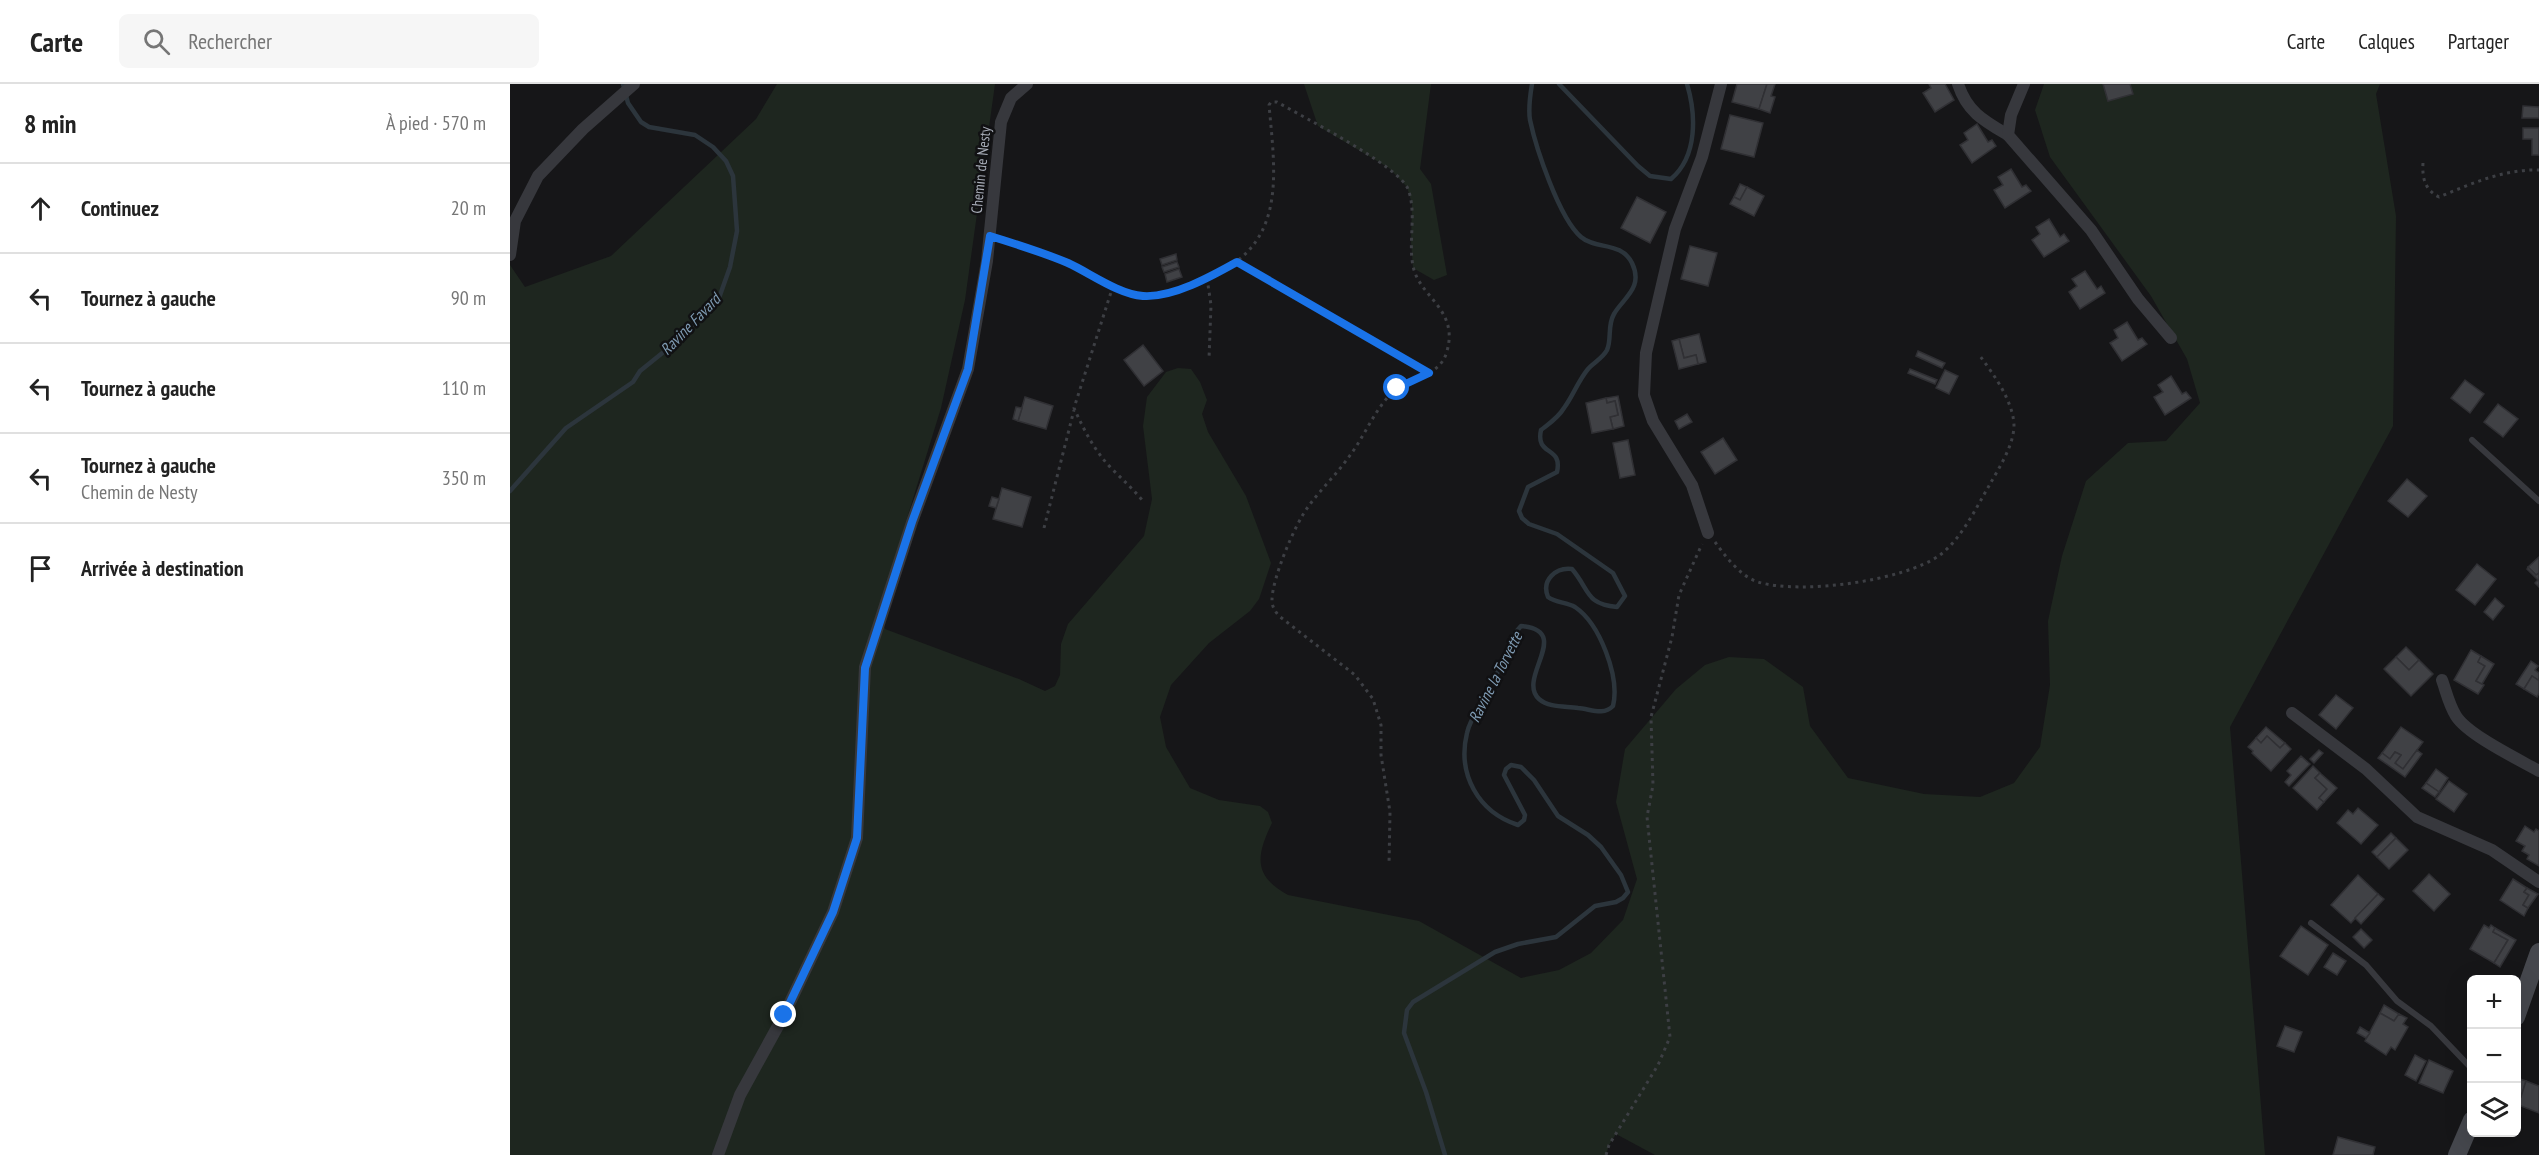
<!DOCTYPE html>
<html lang="fr">
<head>
<meta charset="utf-8">
<style>
  :root { --surface:#fff; --page:#f6f6f6; --text:#222; --muted:#767676; --line:#e0e0e0 }
  body { margin:0; font-family:"PT Sans Narrow",sans-serif; background:var(--page); color:var(--text) }
  .controls { position:absolute; right:18px; bottom:18px; display:grid; overflow:hidden; border-radius:9px; box-shadow:0 6px 24px #0002 }
  .controls button { width:54px; height:54px; display:grid; place-items:center; padding:0; border:0; border-bottom:2px solid var(--line); background:var(--surface); color:var(--text); font:30px sans-serif }
  .stop { position:absolute; width:18px; height:18px; margin:-14px; border:4px solid #1a73e8; border-radius:50%; background:#fff }
  .stop.end { background:#1a73e8; border-color:#fff; box-shadow:0 2px 6px #0008 }
  .list { margin:0; padding:0; list-style:none }
  h2 { display:flex; justify-content:space-between; align-items:center; height:78px; margin:0; padding:0 24px; font-size:26px }
  h2 small { font-size:20px; font-weight:400; color:var(--muted) }
  .list li { display:grid; grid-template-columns:39px 1fr auto; gap:18px; align-items:center; box-sizing:border-box; height:90px; padding:0 24px; border-top:2px solid var(--line) }
  .list b { display:block; font-size:22px; white-space:nowrap }
  .list p { margin:0; font-size:20px; white-space:nowrap; color:var(--muted) }
  .list em { font-size:20px; font-style:normal; color:var(--muted) }
  .icon { flex:none; width:33px; height:33px; fill:none; stroke:currentColor; stroke-width:2; stroke-linecap:round; stroke-linejoin:round }
  .map { position:relative; flex:none; width:2029px; height:1071px; overflow:hidden }
  header { display:flex; align-items:center; gap:36px; box-sizing:border-box; height:84px; padding:0 30px; background:var(--surface); border-bottom:2px solid var(--line) }
  header strong { font-size:28px }
  nav { display:flex; gap:33px; margin-inline-start:auto; font-size:21px }
  .search { width:420px; height:54px; background:var(--page); display:flex; align-items:center; gap:15px; box-sizing:border-box; padding:0 21px; border-radius:9px; color:var(--muted); font-size:22px }
  main { display:flex }
  aside { flex:1; background:var(--surface) }
  .map>svg:first-child { display:block }
</style>
</head>
<body>
<header>
<strong>Carte</strong>
<div class="search"><svg class="icon" aria-label="search" viewBox="0 0 24 24"><circle cx="10" cy="10" r="6"/><path d="M15 15l6 6"/></svg>Rechercher</div>
<nav><a>Carte</a><a>Calques</a><a>Partager</a></nav>
</header>
<main>
<aside>
<h2>8 min<small>À pied · 570 m</small></h2>
<ul class="list">
<li><svg class="icon" aria-label="ahead" viewBox="0 0 24 24"><path d="M12 20V5M6 11l6-6 6 6"/></svg><div><b>Continuez</b></div><em>20 m</em></li>
<li><svg class="icon" aria-label="left" viewBox="0 0 24 24"><path d="M17 20v-9H6M10 6l-5 5 5 5"/></svg><div><b>Tournez à gauche</b></div><em>90 m</em></li>
<li><svg class="icon" aria-label="left" viewBox="0 0 24 24"><path d="M17 20v-9H6M10 6l-5 5 5 5"/></svg><div><b>Tournez à gauche</b></div><em>110 m</em></li>
<li><svg class="icon" aria-label="left" viewBox="0 0 24 24"><path d="M17 20v-9H6M10 6l-5 5 5 5"/></svg><div><b>Tournez à gauche</b><p>Chemin de Nesty</p></div><em>350 m</em></li>
<li><svg class="icon" aria-label="arrive" viewBox="0 0 24 24"><path d="M6 21V4h12l-3 4 3 4H6"/></svg><div><b>Arrivée à destination</b></div></li>
</ul>
</aside>
<div class="map">
<svg width="2029" height="1071" viewBox="0 0 2029 1071">
  <rect width="100%" height="100%" fill="#161618"/>
  <!-- green -->
  <g fill="#1e261f">
    <path d="M267 0H485L455 216 431 324 369 525 375 545 509 595 535 607 545 602 550 591 551 560 558 540 634 452 642 415 633 342 637 313 656 288 668 284 681 285 690 298 697 316 692 330 698 348 736 412 761 479 749 515 740 527 699 559 661 601 650 633 656 663 680 704 709 716 750 722 758 728 762 739C746 772 743 792 778 811L909 837 1011 894 1049 886 1081 869 1113 836 1127 795 1106 718 1115 665 1166 605 1195 581 1219 573 1254 575 1293 603 1300 642 1338 694 1414 710 1470 713 1504 699 1530 663 1540 601 1538 537 1552 472 1576 397 1618 359 1656 357 1690 319 1677 275 1641 212 1540 73 1525 26 1534 0H1870L1866 10 1886 132 1883 342 1720 643 1755 1071H1145L1106 1050 1099 1061 1096 1071H0V181L15 203 101 172 246 35Z"/>
    <path d="M794 0H921L910 85 921 100 937 191 924 196 903 184 901 157 902 120 897 103 879 84 808 42Z"/>
  </g>
  <g fill="none" stroke-linecap="round" stroke-linejoin="round">
    <!-- stream -->
    <g stroke="#2c353c" stroke-width="4.5">
      <path d="M1049 0 1128 82 1140 92 1161 95C1188 72 1186 30 1177 0"/>
      <path d="M0 407 56 344 123 298 130 287 161 262 209 214 220 183 227 147 223 92 216 77 203 63 185 51 139 43 131 38 118 19 113 0"/>
      <path d="M935 1071 916 1008 894 949 897 926 903 918 985 868 1008 860 1046 853 1085 822 1106 818 1113 814 1118 808 1111 791 1091 763 1078 751 1048 732 1024 696 1011 683 1001 681 996 685 994 691 1015 731 1014 736 1008 741C968 728 947 690 957 649 960 635 969 625 976 612 987 592 995 570 1005 549L1011 542C1064 547 1006 594 1029 615 1039 624 1056 622 1068 624 1081 625 1093 632 1103 622 1110 593 1090 540 1065 523 1056 518 1046 519 1038 513 1031 496 1046 483 1062 485 1080 506 1075 520 1107 523L1115 512 1103 489 1047 450 1019 440 1012 434 1009 427 1018 403 1047 388C1053 361 1025 373 1031 346 1040 339 1048 334 1054 324 1063 312 1068 297 1078 285 1083 279 1093 274 1097 266 1102 255 1097 242 1104 230 1113 214 1134 204 1122 179 1111 157 1086 166 1071 153 1049 134 1026 64 1020 36 1018 24 1020 12 1022 0"/>
    </g>
  </g>
  <!-- building -->
  <g fill="#404145" stroke="#303034" stroke-width="1.5">
    <path d="M1227 0H1257L1249 25 1222 18Z"/>
    <path d="M1257 0H1265L1261 12 1265 13 1260 29 1249 25Z"/>
    <path d="M1419 0H1435L1444 16 1425 28 1413 9 1421 4Z"/>
    <path d="M1593 0H1620L1623 10 1598 17Z"/>
    <path d="M2013 22 2029 23V34H2012Z"/>
    <path d="M1220 31 1253 39 1244 73 1211 65Z"/>
    <path d="M1467 40 1478 58 1482 56 1486 62 1462 79 1450 61 1458 56 1454 49Z"/>
    <path d="M2013 44H2029V71H2022V55H2013Z"/>
    <path d="M1501 85 1512 103 1516 101 1521 107 1495 124 1484 106 1493 101 1488 93Z"/>
    <path d="M1230 100 1237 103 1230 116 1224 113Z"/>
    <path d="M1237 103 1254 112 1244 132 1220 120 1224 113 1230 116Z"/>
    <path d="M1127 113 1156 128 1140 159 1111 144Z"/>
    <path d="M1539 135 1550 153 1554 150 1559 157 1534 173 1522 156 1530 150 1526 143Z"/>
    <path d="M1180 162 1207 169 1198 202 1171 195Z"/>
    <path d="M666 170 667 176 652 181 650 175Z"/>
    <path d="M667 178 669 183 654 188 652 183Z"/>
    <path d="M669 185 672 193 657 198 655 190Z"/>
    <path d="M1575 187 1587 205 1591 202 1595 209 1570 225 1559 208 1567 202 1562 195Z"/>
    <path d="M1617 238 1628 256 1632 254 1637 260 1612 277 1600 259 1608 254 1604 246Z"/>
    <path d="M1189 250 1196 278 1188 280 1186 271 1174 274 1169 255Z"/>
    <path d="M1169 255 1174 274 1186 271 1188 280 1169 285 1162 257Z"/>
    <path d="M633 261 653 287 634 302 614 276Z"/>
    <path d="M1408 267 1435 279 1432 284 1406 272Z"/>
    <path d="M1400 285 1427 296 1425 300 1398 289Z"/>
    <path d="M1435 286 1448 292 1439 310 1426 304Z"/>
    <path d="M1661 292 1672 310 1676 308 1681 314 1655 331 1644 313 1653 308 1648 301Z"/>
    <path d="M1955 296 1974 310 1960 329 1941 314Z"/>
    <path d="M1108 312 1114 342 1103 345 1100 333 1108 331 1105 317 1097 319 1096 314Z"/>
    <path d="M515 313 543 322 536 345 508 337Z"/>
    <path d="M1096 314 1097 319 1105 317 1108 331 1100 333 1103 345 1082 349 1076 319Z"/>
    <path d="M1988 320 2008 335 1993 353 1974 338Z"/>
    <path d="M506 323 512 324 508 337 503 335Z"/>
    <path d="M1177 330 1182 338 1169 345 1165 337Z"/>
    <path d="M1213 354 1227 376 1205 390 1191 368Z"/>
    <path d="M1118 356 1125 391 1110 394 1103 359Z"/>
    <path d="M1897 395 1917 412 1898 433 1878 417Z"/>
    <path d="M492 404 521 413 512 443 483 435Z"/>
    <path d="M482 413 489 415 486 424 479 422Z"/>
    <path d="M2029 473V489L2026 491 2018 483Z"/>
    <path d="M1967 480 1986 495 1965 521 1946 506Z"/>
    <path d="M2018 483 2026 491 2029 489V503L2025 499 2028 496 2017 485Z"/>
    <path d="M1985 514 1994 522 1983 536 1974 528Z"/>
    <path d="M1896 563 1909 576 1899 586 1886 573Z"/>
    <path d="M1961 566 1971 572 1968 578 1975 582 1966 597 1974 601 1968 610 1944 596Z"/>
    <path d="M1971 572 1984 580 1972 600 1966 597 1975 582 1968 578Z"/>
    <path d="M1886 573 1899 586 1909 576 1923 590 1901 612 1874 585Z"/>
    <path d="M2021 577 2028 582 2025 586 2029 589V594L2028 596 2022 592 2014 605 2006 600Z"/>
    <path d="M2022 592 2028 596 2029 594V609L2027 613 2014 605Z"/>
    <path d="M1826 611 1843 624 1826 645 1809 631Z"/>
    <path d="M1756 643 1775 659 1770 664 1757 652 1751 659 1746 654Z"/>
    <path d="M1891 643 1913 658 1893 685 1885 679 1891 671 1885 668 1880 675 1872 669Z"/>
    <path d="M1757 652 1770 664 1775 659 1781 665 1761 687 1742 669 1743 667 1738 663 1746 654 1751 659Z"/>
    <path d="M1809 666 1813 669 1804 679 1800 675Z"/>
    <path d="M1907 666 1912 670 1895 693 1868 674 1872 669 1880 675 1885 668 1891 671 1885 679 1893 685Z"/>
    <path d="M1791 672 1800 680 1779 702 1775 698 1781 691 1777 687Z"/>
    <path d="M1803 682 1810 689 1805 694 1817 705 1809 714 1814 718 1807 726 1783 704Z"/>
    <path d="M1926 685 1938 694 1929 708 1916 699Z"/>
    <path d="M1810 689 1827 704 1814 718 1809 714 1817 705 1805 694Z"/>
    <path d="M1939 697 1957 710 1944 728 1926 715Z"/>
    <path d="M1916 699 1929 708 1925 713 1912 704Z"/>
    <path d="M1848 724 1868 741 1851 760 1827 739 1838 726 1843 730Z"/>
    <path d="M2015 742 2024 748 2026 745 2029 747V782L2017 775 2019 771 2012 767 2015 762 2006 757Z"/>
    <path d="M1881 749 1886 754 1867 773 1862 768Z"/>
    <path d="M1886 754 1898 766 1879 785 1867 773Z"/>
    <path d="M1919 790 1940 810 1924 827 1903 807Z"/>
    <path d="M1848 791 1868 810 1841 839 1821 821Z"/>
    <path d="M2003 795 2017 804 2014 808 2019 811 2013 821 2018 824 2014 832 1990 816Z"/>
    <path d="M2017 804 2028 810 2018 824 2013 821 2019 811 2014 808Z"/>
    <path d="M1868 810 1874 815 1851 840 1845 834Z"/>
    <path d="M1974 841 1979 844 1981 841 1985 844 1983 848 1998 856 1984 879 1960 865Z"/>
    <path d="M1791 842 1818 861 1798 891 1770 872Z"/>
    <path d="M1985 844 2006 856 1990 883 1984 879 1998 856 1983 848Z"/>
    <path d="M1851 845 1862 856 1854 864 1843 853Z"/>
    <path d="M1823 869 1836 877 1827 891 1814 883Z"/>
    <path d="M1874 921 1889 930 1884 937 1870 929Z"/>
    <path d="M1870 929 1884 937 1889 930 1897 934 1893 940 1898 943 1885 966 1881 963 1876 971 1855 957Z"/>
    <path d="M1775 942 1792 948 1784 968 1767 962Z"/>
    <path d="M1850 943 1860 949 1856 954 1847 949Z"/>
    <path d="M1905 971 1916 977 1906 997 1895 991Z"/>
    <path d="M1919 976 1943 987 1933 1009 1909 999Z"/>
    <path d="M2007 994 2016 997 2011 1013 2006 1011Z"/>
    <path d="M2016 997 2029 1002V1029L2006 1020V1011L2011 1013Z"/>
    <path d="M1828 1053 1865 1063 1863 1071H1823Z"/>
  </g>
  <g fill="none" stroke-linecap="round" stroke-linejoin="round">
    <!-- path -->
    <g stroke="#3d3f44" stroke-width="3" stroke-dasharray="3 4.5" stroke-linecap="butt">
      <path d="M1913 79C1912 94 1915 106 1929 113 1961 100 1993 85 2029 86"/>
      <path d="M493 156C516 163 540 170 562 181 583 192 608 210 633 212 651 213 673 203 690 197 777 165 766 97 759 21L761 18H767C793 33 889 82 898 105 907 129 898 157 903 182 909 213 949 225 937 267 930 295 894 294 878 313 862 331 853 355 838 374 826 391 810 406 798 423 785 440 762 495 762 516 762 523 765 527 769 532L845 591 863 615 871 641V671L880 728 879 781"/>
      <path d="M727 178 919 289"/>
      <path d="M697 194 701 221 699 275"/>
      <path d="M603 202 564 324C574 346 584 366 601 384 612 395 623 405 633 417"/>
      <path d="M534 444 564 326"/>
      <path d="M1205 458C1216 473 1230 492 1248 498 1291 511 1394 497 1430 471 1452 454 1466 424 1480 400 1489 384 1504 361 1504 341 1503 317 1484 291 1470 272"/>
      <path d="M1096 1071 1099 1061 1148 981 1160 953 1137 733 1143 701 1141 633 1162 553 1169 511 1192 460"/>
    </g>
    <!-- lane -->
    <g stroke="#37383d" stroke-width="6">
      <path d="M1962 356 2029 417"/>
      <path d="M1801 839 1856 881 1887 917 1921 942 1962 985"/>
    </g>
    <!-- street -->
    <g stroke="#37383d" stroke-width="12">
      <path d="M1448 0C1457 28 1474 37 1498 51"/>
      <path d="M1514 0 1501 31 1498 51 1581 146 1628 215 1661 254"/>
      <path d="M0 171 5 137 28 92 73 45 124 0"/>
      <path d="M1198 449 1182 401 1143 337 1134 311 1136 269 1165 145 1192 73 1211 0"/>
      <path d="M1932 596C1936 607 1939 621 1946 632 1958 651 2008 675 2029 687"/>
      <path d="M1782 629 1856 685 1907 733 1982 766 2029 798"/>
      <path d="M208 1071 230 1011 274 931 323 828 347 754 355 583 402 438 458 285 477 177 491 38 501 14 517 0"/>
    </g>
    <!-- secondary -->
    <g stroke="#45474d" stroke-width="18">
      <path d="M2006 933 2029 868"/>
      <path d="M1947 1071 1962 1036"/>
    </g>
  </g>
  <g fill="none" stroke-linecap="round" stroke-linejoin="round">
    <!-- route -->
    <path stroke="#1a73e8" stroke-width="8" d="M274 931 323 828 347 754 355 584 402 438 458 285 480 152C506 160 532 168 558 179 580 189 608 210 633 212 663 214 702 192 727 178L919 289 887 304"/>
  </g>
  <g text-anchor="middle" stroke-width="5" stroke-linejoin="round" paint-order="stroke">
    <!-- street labels -->
    <g font-size="15" fill="#a8adb8" stroke="#111113">
      <text transform="translate(471 86) rotate(-84)" y="5">Chemin de Nesty</text>
    </g>
    <!-- water labels -->
    <g font-size="16" font-style="italic" fill="#7f9bb3" stroke="#111113">
      <text transform="translate(180 240) rotate(-46)" y="6">Ravine Favard</text>
      <text transform="translate(985 593) rotate(-63)" y="6">Ravine la Torvette</text>
    </g>
  </g>
</svg>
<div class="controls">
<button>+</button>
<button>−</button>
<button><svg class="icon" aria-label="layers" viewBox="0 0 24 24"><path d="M12 4l9 5-9 5-9-5zM3 14l9 5 9-5"/></svg></button>
</div>
<div class="stop" style="left:887px;top:304px"></div>
<div class="stop end" style="left:274px;top:931px"></div>
</div>
</main>
</body>
</html>
